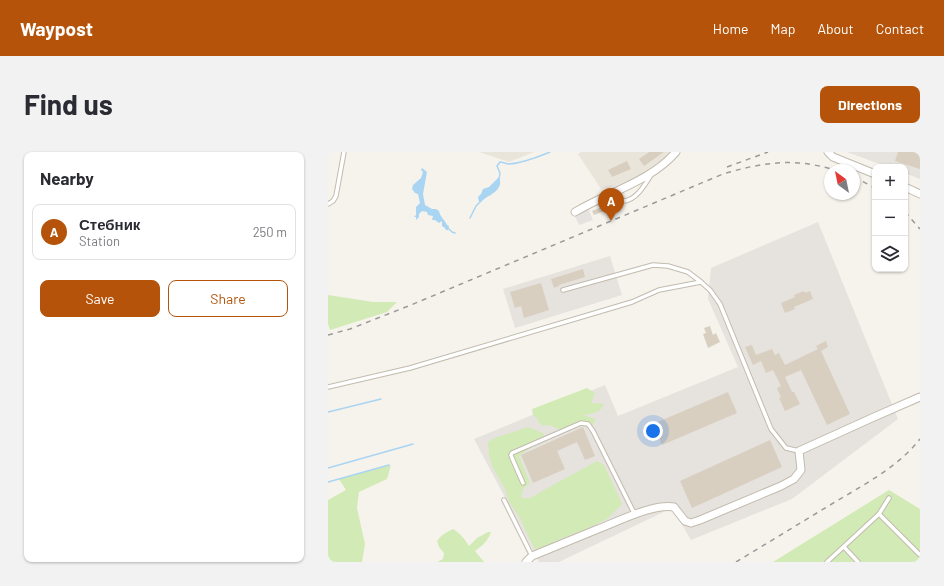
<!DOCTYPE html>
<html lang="en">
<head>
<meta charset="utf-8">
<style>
  :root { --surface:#fff; --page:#f2f2f3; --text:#2b2b33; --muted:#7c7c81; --line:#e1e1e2; --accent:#b45309 }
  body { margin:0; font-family:Barlow,sans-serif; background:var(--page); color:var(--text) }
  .controls { position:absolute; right:12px; top:12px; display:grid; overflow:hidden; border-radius:8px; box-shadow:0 1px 3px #0004 }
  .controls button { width:36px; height:36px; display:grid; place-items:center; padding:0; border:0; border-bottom:1px solid var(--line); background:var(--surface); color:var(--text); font:20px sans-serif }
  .compass { position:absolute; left:496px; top:12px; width:36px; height:36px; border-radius:50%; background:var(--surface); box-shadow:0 1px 3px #0004; rotate:327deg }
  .you { position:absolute; left:325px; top:279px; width:14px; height:14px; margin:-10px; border:3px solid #fff; border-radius:50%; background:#1a73e8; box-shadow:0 0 0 6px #1a73e833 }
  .badge { display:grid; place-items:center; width:26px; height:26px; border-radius:50%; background:var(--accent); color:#fff; font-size:13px; font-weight:700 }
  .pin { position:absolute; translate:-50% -33px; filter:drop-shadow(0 1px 2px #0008) }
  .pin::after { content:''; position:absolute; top:21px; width:14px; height:12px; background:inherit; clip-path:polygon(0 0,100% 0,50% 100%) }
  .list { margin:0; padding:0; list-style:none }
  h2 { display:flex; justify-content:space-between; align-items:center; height:52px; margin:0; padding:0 16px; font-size:17px }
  h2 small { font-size:13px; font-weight:400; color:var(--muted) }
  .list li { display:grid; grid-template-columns:26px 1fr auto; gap:12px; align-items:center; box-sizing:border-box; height:56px; margin:0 8px 8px; padding:0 8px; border:1px solid var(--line); border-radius:8px }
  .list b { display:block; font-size:15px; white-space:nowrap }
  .list p { margin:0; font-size:13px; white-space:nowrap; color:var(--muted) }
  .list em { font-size:13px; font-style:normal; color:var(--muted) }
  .actions { display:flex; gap:8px; padding:12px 16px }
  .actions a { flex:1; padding:9px 0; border:1px solid var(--accent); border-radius:8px; text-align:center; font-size:14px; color:var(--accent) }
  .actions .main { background:var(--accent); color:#fff }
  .icon { flex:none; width:22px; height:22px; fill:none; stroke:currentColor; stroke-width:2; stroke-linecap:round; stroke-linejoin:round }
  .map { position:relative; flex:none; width:592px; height:410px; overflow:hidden; border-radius:8px }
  header { display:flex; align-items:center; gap:24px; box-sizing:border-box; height:56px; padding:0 20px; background:var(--accent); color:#fff }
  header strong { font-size:19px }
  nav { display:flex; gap:22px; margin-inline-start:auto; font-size:14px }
  .intro { display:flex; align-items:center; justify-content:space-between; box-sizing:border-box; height:96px; padding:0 24px }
  h1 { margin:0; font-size:28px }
  .button { padding:10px 18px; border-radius:8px; background:var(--accent); color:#fff; font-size:14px; font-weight:700 }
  main { display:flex; gap:24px; padding:0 24px }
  aside { flex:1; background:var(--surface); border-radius:8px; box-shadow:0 1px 3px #0004 }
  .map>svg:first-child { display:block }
</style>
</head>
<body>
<header>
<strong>Waypost</strong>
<nav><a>Home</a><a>Map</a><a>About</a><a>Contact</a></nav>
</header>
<div class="intro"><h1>Find us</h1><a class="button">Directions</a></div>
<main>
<aside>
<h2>Nearby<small></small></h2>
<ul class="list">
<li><span class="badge">A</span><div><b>Стебник</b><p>Station</p></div><em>250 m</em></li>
</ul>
<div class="actions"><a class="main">Save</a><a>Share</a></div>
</aside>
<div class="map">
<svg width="592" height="410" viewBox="0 0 592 410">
  <rect width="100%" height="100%" fill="#f6f3ec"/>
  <!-- residential -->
  <g fill="#eae5da">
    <path d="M151 0H206L181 10Z"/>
    <path d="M253 0H345L341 5 311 24 287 34 273 37 250 2Z"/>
  </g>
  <!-- industrial -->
  <g fill="#e6e2dd">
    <path d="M519 0H592V27L577 21V15H560Z"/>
    <path d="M490 70 570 267 464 347 363 388 344 356 231 410H211L146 287 277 233 290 264 410 215 380 147 383 116Z"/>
    <path d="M282 104 294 143 187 176 175 137Z"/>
  </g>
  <!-- green -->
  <g fill="#d2eab5">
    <path d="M0 143 45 150H69L59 160 2 178 0 172Z"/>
    <path d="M259 236 267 241 263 251 276 252C272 261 264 262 255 263L268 267 263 276 246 271 234 279 222 273 215 274 210 270V267L205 263 204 257Z"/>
    <path d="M200 275 215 281 217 286 191 304 202 331 195 337 193 346H203L216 338 269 309 276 313 294 352 279 367 256 378 232 387 216 395 207 397 200 384 192 366 181 350 177 337 164 314 161 303 160 290 167 286Z"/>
    <path d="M63 313 59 327 31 340 29 356 37 392 34 410H0V348L18 338 11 327Z"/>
    <path d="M561 338 592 357V410H445Z"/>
    <path d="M125 377C133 382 136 386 141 394L149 386 160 380H163C160 389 154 394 147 399L156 410H109L115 407 116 401 111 395 109 389C113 383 119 380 125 377Z"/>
  </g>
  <!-- parking -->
  <path fill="#e5e3e0" d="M260 56 265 68 251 73 246 62Z"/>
  <!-- water -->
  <g fill="#a9d4f2">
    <path d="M94 16 99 20 95 42 97 53 104 57H108L111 59C112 65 117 68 119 73L121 74 120 78H118L117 76 114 74V69L111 71 107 68H104L105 64 100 63 99 60 94 59 91 62V65L88 68V65H86L88 63V55L92 51 90 42 87 41 84 37 85 33 93 26 95 20 93 18Z"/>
    <path d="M171 25C177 39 159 44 151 50L150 45 153 42 155 37 161 35Z"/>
  </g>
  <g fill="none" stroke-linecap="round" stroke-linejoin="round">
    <!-- stream -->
    <g stroke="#a9d4f2" stroke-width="1.5">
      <path d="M171 27 172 21 169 14 172 10C175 10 178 12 181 12 195 11 210 5 222 0"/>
      <path d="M142 66 148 54 157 45"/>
      <path d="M119 75 124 80 127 81"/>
      <path d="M0 260 53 247"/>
      <path d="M0 316 85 292"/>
      <path d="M0 330 61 313"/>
    </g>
  </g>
  <!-- building -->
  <g fill="#d8cfc1">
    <path d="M321 0H336L316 14 311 7Z"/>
    <path d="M570 0H592V17L567 9Z"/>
    <path d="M299 9 303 17 284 25 280 18Z"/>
    <path d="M288 49 291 53 266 63 264 59Z"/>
    <path d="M255 117 257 125 231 133V134L226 136 223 127Z"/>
    <path d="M213 131 221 158 196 166 193 154 187 156 182 140Z"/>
    <path d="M476 139 477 141 482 139 485 147 466 155 467 157 457 161 453 151 467 145 466 143Z"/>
    <path d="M382 174 385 183 388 181 392 190 380 196 375 182 378 181 376 176Z"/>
    <path d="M498 189 500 195 493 199 522 262 499 273 473 218 457 225 464 240H466L472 252 457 259 451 246H453L449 236 453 234 445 218 438 221 433 209 425 213 417 195 424 193 428 203 444 197 447 203 451 201 457 213 490 197 488 194Z"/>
    <path d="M400 240 409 261 334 293 325 272Z"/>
    <path d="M255 275 267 304 257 308 249 290 229 299 237 317 205 331 193 303Z"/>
    <path d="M442 288 454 315 364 356 352 329Z"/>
  </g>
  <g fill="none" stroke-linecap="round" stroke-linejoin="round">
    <!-- lane casing -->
    <g stroke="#c2bbae" stroke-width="5.5">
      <g id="lane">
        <path d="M284 41 294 49C307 50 317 33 323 23"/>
        <path d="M0 52 5 49 8 44 16 0"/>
        <path d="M235 138 325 113 340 114 360 120 373 130"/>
        <path d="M0 235 82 216 304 150 331 138 373 130 382 138 392 152 443 277 458 296 471 299"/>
        <path d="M195 331 184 306 183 303 184 301 253 271 260 272 265 279 305 359 308 361"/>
        <path d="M176 348 204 404"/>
        <path d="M551 362 592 403"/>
        <path d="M516 395 530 410"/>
        <path d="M499 410 551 362 561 346"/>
      </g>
    </g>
    <!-- street casing -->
    <g stroke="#c2bbae" stroke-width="9">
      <g id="street">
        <path d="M500 0 505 5 547 22"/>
        <path d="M577 35 592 42"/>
        <path d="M247 60C280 40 322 30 348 0"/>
        <path d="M198 410 204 404C226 395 248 386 270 377 289 370 326 351 346 355L357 369 363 371 372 368 453 334 466 327 473 318 471 299 546 265 592 245"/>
      </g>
    </g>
    <!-- lane -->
    <use href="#lane" stroke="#fff" stroke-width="3.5"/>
    <!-- street -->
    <use href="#street" stroke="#fff" stroke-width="7"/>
    <!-- rail -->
    <g stroke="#9a9a9a" stroke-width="1.5" stroke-dasharray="5 5" stroke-linecap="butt">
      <path d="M399 15 440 0"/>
      <path d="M526 25 547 36"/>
      <path d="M577 60 592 77"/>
      <path d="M0 183 22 177 83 153 395 22C425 13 455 7 486 13 493 14 500 16 507 18"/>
      <path d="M408 410C441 390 474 370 507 350 537 332 570 315 592 287"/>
    </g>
  </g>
</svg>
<div class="controls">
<button>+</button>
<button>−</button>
<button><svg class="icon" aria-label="layers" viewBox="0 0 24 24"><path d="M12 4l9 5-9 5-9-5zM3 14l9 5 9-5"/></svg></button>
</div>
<svg class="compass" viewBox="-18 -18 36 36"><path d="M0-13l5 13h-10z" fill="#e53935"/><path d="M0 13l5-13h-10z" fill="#7c7c81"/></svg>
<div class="you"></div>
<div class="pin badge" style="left:283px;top:69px">A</div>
</div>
</main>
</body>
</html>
